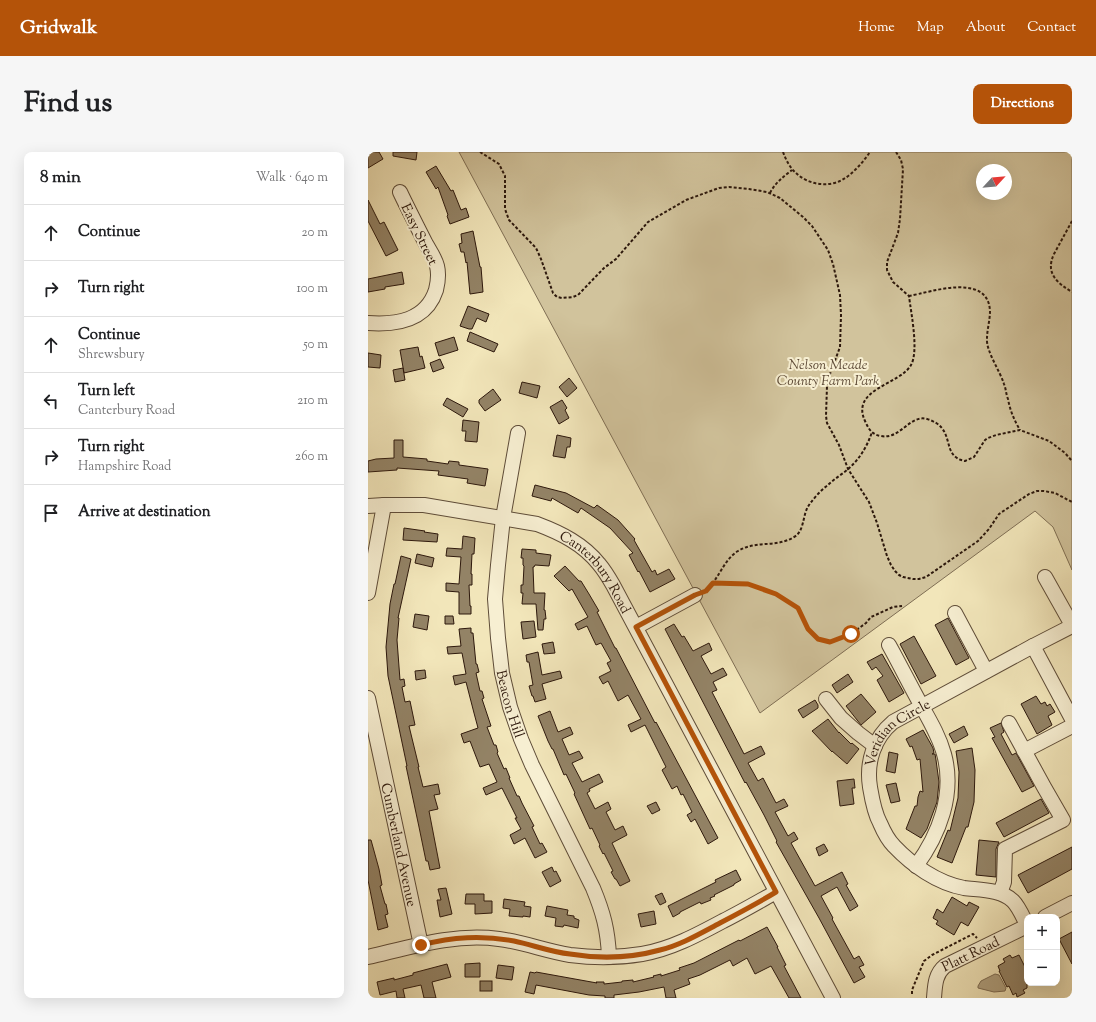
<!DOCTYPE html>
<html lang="en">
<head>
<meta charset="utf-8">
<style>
  :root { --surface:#fff; --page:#f6f6f6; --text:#202124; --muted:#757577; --line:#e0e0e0; --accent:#b45309 }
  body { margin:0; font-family:"Sorts Mill Goudy",serif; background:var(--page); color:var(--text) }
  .controls { position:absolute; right:12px; bottom:12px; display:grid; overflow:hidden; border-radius:8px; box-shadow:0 4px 16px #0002 }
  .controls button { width:36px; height:36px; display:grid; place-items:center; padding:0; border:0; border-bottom:1px solid var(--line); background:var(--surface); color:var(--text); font:20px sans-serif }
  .compass { position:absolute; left:608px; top:12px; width:36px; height:36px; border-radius:50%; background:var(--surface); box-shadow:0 4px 16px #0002; rotate:64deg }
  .stop { position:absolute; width:12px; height:12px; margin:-9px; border:3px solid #b45309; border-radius:50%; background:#fff }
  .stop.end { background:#b45309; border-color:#fff; box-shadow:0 1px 4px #0008 }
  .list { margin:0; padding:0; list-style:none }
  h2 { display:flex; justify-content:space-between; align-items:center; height:52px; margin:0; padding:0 16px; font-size:17px }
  h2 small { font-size:13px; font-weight:400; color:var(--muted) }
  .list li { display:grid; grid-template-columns:26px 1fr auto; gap:12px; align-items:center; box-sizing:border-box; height:56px; padding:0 16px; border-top:1px solid var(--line) }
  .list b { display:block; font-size:15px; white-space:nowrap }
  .list p { margin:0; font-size:13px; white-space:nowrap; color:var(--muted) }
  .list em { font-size:13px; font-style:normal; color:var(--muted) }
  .icon { flex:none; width:22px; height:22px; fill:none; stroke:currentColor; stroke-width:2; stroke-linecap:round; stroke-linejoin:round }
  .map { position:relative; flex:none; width:704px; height:846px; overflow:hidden; border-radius:8px }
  header { display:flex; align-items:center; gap:24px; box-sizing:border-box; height:56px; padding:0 20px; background:var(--accent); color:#fff }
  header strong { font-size:19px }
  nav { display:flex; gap:22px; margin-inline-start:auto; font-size:14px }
  .intro { display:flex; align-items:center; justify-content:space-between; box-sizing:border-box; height:96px; padding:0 24px }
  h1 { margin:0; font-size:28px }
  .button { padding:10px 18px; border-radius:8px; background:var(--accent); color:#fff; font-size:14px; font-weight:700 }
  main { display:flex; gap:24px; padding:0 24px }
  aside { flex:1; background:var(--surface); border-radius:8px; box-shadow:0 4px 16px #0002 }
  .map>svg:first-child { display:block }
</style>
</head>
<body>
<header>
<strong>Gridwalk</strong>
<nav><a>Home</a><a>Map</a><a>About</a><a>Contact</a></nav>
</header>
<div class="intro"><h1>Find us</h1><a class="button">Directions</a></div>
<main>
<aside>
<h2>8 min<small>Walk · 640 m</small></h2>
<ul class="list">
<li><svg class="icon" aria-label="ahead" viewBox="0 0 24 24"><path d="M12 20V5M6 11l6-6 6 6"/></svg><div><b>Continue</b></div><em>20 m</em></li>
<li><svg class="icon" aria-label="right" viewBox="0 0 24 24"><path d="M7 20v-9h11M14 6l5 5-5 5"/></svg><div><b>Turn right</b></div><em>100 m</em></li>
<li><svg class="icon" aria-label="ahead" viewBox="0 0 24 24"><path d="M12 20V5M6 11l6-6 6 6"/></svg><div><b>Continue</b><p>Shrewsbury</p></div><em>50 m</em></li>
<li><svg class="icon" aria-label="left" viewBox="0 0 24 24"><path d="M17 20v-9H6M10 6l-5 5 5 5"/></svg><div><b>Turn left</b><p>Canterbury Road</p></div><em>210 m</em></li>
<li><svg class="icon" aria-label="right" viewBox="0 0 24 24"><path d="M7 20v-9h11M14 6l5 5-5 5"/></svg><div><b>Turn right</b><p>Hampshire Road</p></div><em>260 m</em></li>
<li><svg class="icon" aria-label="arrive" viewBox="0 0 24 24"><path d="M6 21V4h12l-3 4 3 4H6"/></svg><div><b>Arrive at destination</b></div></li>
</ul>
</aside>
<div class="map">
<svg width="704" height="846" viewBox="0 0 704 846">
  <rect width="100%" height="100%" fill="#f2e6ba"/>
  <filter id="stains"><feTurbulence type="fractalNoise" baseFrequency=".005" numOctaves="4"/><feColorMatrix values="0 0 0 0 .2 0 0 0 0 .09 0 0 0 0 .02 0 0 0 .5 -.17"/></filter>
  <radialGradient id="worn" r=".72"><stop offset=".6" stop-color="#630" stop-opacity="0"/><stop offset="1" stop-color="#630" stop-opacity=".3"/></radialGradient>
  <!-- green -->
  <path fill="#d1c39c" stroke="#7f6e54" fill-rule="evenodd" d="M91 0H704V418L685 375 667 359 392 561ZM614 18H638V42H614Z"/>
  <!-- water -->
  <path fill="#afa07f" stroke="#7b6a51" d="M627 822 631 823 638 836 637 839 626 840 610 836V834L613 829Z"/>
  <!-- building -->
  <g fill="#938366" stroke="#2d180c">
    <path d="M5 0H11L15 7 0 16V3Z"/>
    <path d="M25 0H49L48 8 25 4Z"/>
    <path d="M68 14 83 39 85 38 93 58 98 56 101 65 82 72 79 64 80 63 70 35 68 37 58 20Z"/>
    <path d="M0 48 12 72 16 70 30 98 18 104 0 69Z"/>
    <path d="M105 79 112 115H113L115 140 102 142 99 110 98 111 96 100H93L91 92 94 91 93 82Z"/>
    <path d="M34 120 36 132 17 135V137L0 140V127Z"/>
    <path d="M100 154 121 162 118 170 109 166 104 177H101L92 174Z"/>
    <path d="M102 180 130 192 126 200 99 189Z"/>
    <path d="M86 185 90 198 71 204 67 191Z"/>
    <path d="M50 195 52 205 54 204 57 216 36 221 32 198Z"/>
    <path d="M0 201 13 203 12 216 0 215Z"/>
    <path d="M72 207 76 216 65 220 62 211Z"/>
    <path d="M35 216 37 228 27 230 25 218Z"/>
    <path d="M201 226 209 236 199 245 191 235Z"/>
    <path d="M154 230 172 234 169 246 151 241Z"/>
    <path d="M125 237 133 248 117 259 111 251V248Z"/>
    <path d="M79 246 100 257 95 265 75 253Z"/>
    <path d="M194 248 199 256 197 258 201 266 191 272 182 255Z"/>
    <path d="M95 268 111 270 109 290 97 289 98 279H94Z"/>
    <path d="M189 283 203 286 202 295H199L197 306 185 304Z"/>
    <path d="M26 288H35V305L59 307V309L80 312 81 309 91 310V313L120 317 117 334 99 331 100 327 70 323 71 319 29 316V318L0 320V309L8 307 26 306Z"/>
    <path d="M167 333 198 341 226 356 229 353 250 368 267 387 266 388 284 420 287 418 289 423 301 417 307 427 282 440 271 419 270 420 261 403 265 401 242 376 213 356 210 361 184 346 183 349 164 344Z"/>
    <path d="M36 376 57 379 56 380 70 382 69 390 35 388Z"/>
    <path d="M95 384 107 386 106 402H104L103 422H104V433H101L102 454H103V462H91V440L78 439V431L91 432 93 405 78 404 79 396 94 397Z"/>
    <path d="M154 397 168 398V401L183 403 181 414 167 413 166 415H165L166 441H177L176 458H177L178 467H176L175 478H170L168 452H154L155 441H153V433H155L156 414 155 413V406H153Z"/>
    <path d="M49 402 66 406 64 415 47 411Z"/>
    <path d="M33 404 43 407 30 466H31L29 488 32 528 36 527 37 534 34 535 37 550 42 549 47 573 41 574 51 615H50L55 635 70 632 72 642 66 643 70 657 61 659 72 716 62 718 60 709H58L51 675 38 614H39L20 524 18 495 22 452 26 432H27Z"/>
    <path d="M197 414 211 429H213L221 442 231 459 229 460 247 496H248L287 571 288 570 350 686 340 692 327 667 323 670 319 663 324 660 315 642 313 643 309 634 304 637 294 618 298 615 277 573 263 580 260 573 273 567 260 543 250 549 240 529 235 532 231 525 243 519 239 511 243 509 233 491 228 493 219 474 210 478 207 472 220 465 204 437 201 439 186 424Z"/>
    <path d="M47 462 61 464 59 478 45 475Z"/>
    <path d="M77 464H85L86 472H77Z"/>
    <path d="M580 466 601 506 588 513 567 473Z"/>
    <path d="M166 469 168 485 155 487 153 470Z"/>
    <path d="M306 472 314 485 316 484 325 499 341 491 344 498 333 504 343 522 355 516 359 523 345 530 349 538 344 540 376 602 393 594 397 602 380 611 390 629 395 626 408 651 416 647 420 654 407 660 420 684 426 680 430 687 423 691 447 734 474 720 480 732 478 733 490 754 482 759 469 735 453 744 465 766 464 767 486 807 491 804 496 813 491 815 497 825 486 831 451 766 408 690 409 689 396 663 378 630 377 631 297 477Z"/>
    <path d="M103 476V481H105L108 512H109L111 520 108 521 112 539H114L116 546 114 547 123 574 119 575 126 593H128L130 600 129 601 136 617 138 616 142 626H141L149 644H151L154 651 166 674 164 675 172 692 174 691 179 700 167 706 157 686 146 692 142 683 153 677 147 666H149L134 636 118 643 115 636 129 630 121 612 112 615 102 589 96 591 93 582 110 576 106 561 98 530 87 533 85 524 98 522 94 501 80 502 79 495 93 494 91 477Z"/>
    <path d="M546 484 568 524 553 532 532 492Z"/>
    <path d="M185 490 187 501 176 502 174 492Z"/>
    <path d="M170 500 174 523 192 519 194 526 174 532 178 547 167 550 165 544H164L161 534 165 533 161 510H159L158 503Z"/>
    <path d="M514 502 536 541 521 550 509 528 515 524 508 515 504 518 499 510Z"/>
    <path d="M57 518 58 526 48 528 47 519Z"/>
    <path d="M480 522 485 530 469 541 464 533Z"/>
    <path d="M493 542 508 560 493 573 478 554Z"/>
    <path d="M668 544 673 552 677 550 679 554 682 552 687 560 680 564 684 573 669 582 653 552Z"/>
    <path d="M447 548 450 553V556L435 566 430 558Z"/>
    <path d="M182 559 190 580 202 575 205 582 194 587 201 603 211 599 215 606 204 611 214 630 231 622 235 630 221 637 222 639 219 641 227 657 240 650 243 657 238 660 247 678 255 674 259 683 244 691 262 729 252 734 248 727H247L243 720 245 719 236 701 235 702 231 694 232 693 224 676 222 677 206 642 207 641 198 622 196 623 185 597H184L180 589 170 564Z"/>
    <path d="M460 567 471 581V580L483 592 484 591 491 597 479 612 464 599V600L444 579Z"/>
    <path d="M633 571 636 580 633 582 644 603 648 601 666 634 654 640 624 586 627 585 622 576Z"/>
    <path d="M596 574 600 583 586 591 581 582Z"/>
    <path d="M555 578 565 596 566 601 564 602H567L568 608 571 630 569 650 559 677 553 686 538 677 547 654H549L550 645 552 639 555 640 552 607 549 608 544 594 542 595 538 587Z"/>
    <path d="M604 596 607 618 606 650 600 675H598L584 711 569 705 580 678 582 679 590 646 591 620 588 599Z"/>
    <path d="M521 600 530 602 527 621 518 619Z"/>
    <path d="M486 627 487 636H484L486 652 472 654 469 629Z"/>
    <path d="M528 631 532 649 523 651 518 633Z"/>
    <path d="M673 647 681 661 636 685 628 671Z"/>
    <path d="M288 650 292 658 284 662 279 654Z"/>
    <path d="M0 688H3L11 717 14 733 12 734 17 752H18L20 762 17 763 20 775 10 778 0 728Z"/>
    <path d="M611 688 631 690 628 697V725L608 723Z"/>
    <path d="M456 692 460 699 451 704 448 696Z"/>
    <path d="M704 695V717L660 741 650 723Z"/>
    <path d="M184 715 186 720 188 719 193 729 182 735 174 720Z"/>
    <path d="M368 718 373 728 366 732V733L346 743 347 744 342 746 343 748 333 752 332 750 312 760V761L305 765 300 754 348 730 347 728Z"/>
    <path d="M78 736 84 762 72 765 69 748H73L70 737Z"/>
    <path d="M294 741 298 750 292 753 287 744Z"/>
    <path d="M98 742H116V749H124V761L107 762V752H97Z"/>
    <path d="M584 745 599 754 601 750 611 755 600 774 593 770 586 783 568 772 570 769 565 766 569 757 575 761Z"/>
    <path d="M136 747 157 750 156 754 163 755 162 765 155 764V765L141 764 142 757 135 756Z"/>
    <path d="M179 754 200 758 199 763 206 764V766L211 768 210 776 196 773 195 775 187 774 188 766 177 764Z"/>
    <path d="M286 759 288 772 273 775 270 762Z"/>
    <path d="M399 775 410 795H409L418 813 416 814 433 846H421L403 814 387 822 379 806 365 814 362 808 332 823 320 827 322 832 306 838 308 846H298L296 835 271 840 246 843V846H237V844L221 843 168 833 166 842 157 840 162 820 167 821 168 820 229 831 228 830H236V832L254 830V829L265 828V830L286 825 285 824 293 822V824L312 818 311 816 326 811 371 788 372 789Z"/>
    <path d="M704 780V812L691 787Z"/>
    <path d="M642 803 644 806 651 803 659 819V836L655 838 657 841 649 845 648 841 645 843 641 834 639 835 631 819H632L630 814 637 810 635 807Z"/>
    <path d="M112 811V825H97V812Z"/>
    <path d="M79 812 83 825 64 830 68 846H56L53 833 35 837 37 846H29L28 839 12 843 9 830 26 826V828L45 823V821Z"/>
    <path d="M130 813 146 815 144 828 128 826Z"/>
    <rect x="112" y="829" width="12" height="10"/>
  </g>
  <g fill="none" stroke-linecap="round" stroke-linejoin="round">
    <!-- minor casing -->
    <g stroke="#5e4c38" stroke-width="16">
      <g id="minor">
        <path d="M0 171C28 173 58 169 68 138 70 130 71 122 69 114 67 106 62 99 58 92 49 74 40 57 32 40"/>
        <path id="s1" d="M150 281 135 366 130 413 127 447 130 486 134 521 142 555 153 587 164 613 225 736C235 760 240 778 241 805"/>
        <path id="s2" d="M0 354 16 353H56L169 372C193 381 215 392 231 412 237 419 241 426 245 433L465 846"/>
        <path d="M677 425 704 473"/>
        <path d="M0 441 16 353"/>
        <path d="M587 461 618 519"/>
        <path d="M268 475 327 443"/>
        <path d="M521 493C532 513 542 533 553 553 562 569 571 584 576 602 587 642 571 683 548 714"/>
        <path d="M665 494 704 474"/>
        <path id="s3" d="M0 546 53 793"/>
        <path d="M458 547 473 566 490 581 507 594"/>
        <path d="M656 599 704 574"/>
        <path d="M632 741 636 730 637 697 695 668 676 635 641 571"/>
        <path d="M677 765 704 751"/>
        <path id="s4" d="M659 773C655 765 651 755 645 749 633 737 611 738 596 736 569 731 544 713 526 694 520 688 515 678 512 671 506 660 504 647 502 635 498 610 506 586 525 570L665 494 704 567"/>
        <path d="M0 805C43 795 86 781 131 787 155 790 178 799 202 803 226 806 250 806 274 802 303 797 329 783 355 769 373 760 390 750 408 740"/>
        <path id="s5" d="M566 846C567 834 567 822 577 814L659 774"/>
      </g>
    </g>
    <!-- path -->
    <g stroke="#2d180c" stroke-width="2" stroke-dasharray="3 2" stroke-linecap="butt">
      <path d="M112 0 131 12 137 24V57L141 68 168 96 173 107 185 141 189 145 194 146 205 145 210 143 236 116 248 107 280 70 318 48 351 36 361 35 381 37 399 40 412 46 435 65 444 74 460 98 465 112 472 143 473 163 472 195 462 222 459 234 458 264 459 271 471 293 480 317 501 350 509 371 519 404 523 413 527 419 531 423 535 425 545 427H551L558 425 610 389 621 377 631 362 661 342 669 339H676L687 341 704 350"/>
      <path d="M415 0C418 8 422 16 428 21 439 32 459 36 474 28 485 22 495 10 502 0"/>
      <path d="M528 0 533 8 535 17 532 67 530 81 519 110V118L525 130 541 144C543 161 551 199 543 213 532 233 480 237 498 271 501 278 505 283 513 284 532 288 542 262 559 267 586 275 575 297 589 306 591 308 594 308 597 309L606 305 617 288 620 286 628 283 652 278 681 289 697 301 704 309"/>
      <path d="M402 41C407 31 415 25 424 18"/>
      <path d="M704 69 686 102C677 121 689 131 704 140"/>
      <path d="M541 144C563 140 620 120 622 159 622 168 619 178 619 187 618 199 632 219 636 232 638 237 638 242 640 247 642 258 646 268 652 278"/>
      <path d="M345 431 380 432 408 442 430 456 440 477 450 487 462 490 483 482 498 471 503 465 525 455 534 454"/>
      <path d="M337 439C351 428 355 408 370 399 388 388 408 396 426 385 437 379 434 363 441 353 446 346 453 338 460 333 466 327 473 323 479 318 491 308 499 295 504 280"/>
      <path d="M544 842V838L556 809 564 803 605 782 609 786"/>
    </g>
    <!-- minor -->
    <use href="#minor" stroke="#f7efd2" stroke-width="14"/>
  </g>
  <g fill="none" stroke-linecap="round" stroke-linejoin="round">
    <!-- route -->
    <path stroke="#b45309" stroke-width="5" d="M53 793C85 785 113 783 146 789 165 793 183 800 202 802 232 807 263 806 292 798 313 793 333 781 352 771 371 761 390 751 408 740L268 475 327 443 338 439 345 431 380 432 408 442 430 456 440 477 450 487 462 490 483 482"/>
  </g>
  <g text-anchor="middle" stroke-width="4" stroke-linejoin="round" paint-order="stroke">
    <!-- street labels -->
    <g font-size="14" fill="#2d180c" stroke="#f7efd2">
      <text transform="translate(52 82) rotate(64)" y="5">Easy Street</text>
      <text dy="5" stroke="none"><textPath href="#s2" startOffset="249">Canterbury Road</textPath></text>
      <text dy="5" stroke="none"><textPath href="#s1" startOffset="274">Beacon Hill</textPath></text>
      <text dy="5" stroke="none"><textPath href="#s4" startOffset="294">Veridian Circle</textPath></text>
      <text dy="5" stroke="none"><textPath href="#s3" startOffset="150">Cumberland Avenue</textPath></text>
      <text dy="5" stroke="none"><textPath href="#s5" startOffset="63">Platt Road</textPath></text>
    </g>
    <!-- park labels -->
    <g font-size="14" font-style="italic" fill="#5e4b37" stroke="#f7efd2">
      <text x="460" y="217">Nelson Meade<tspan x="460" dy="16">County Farm Park</tspan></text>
    </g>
  </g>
  <rect width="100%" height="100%" filter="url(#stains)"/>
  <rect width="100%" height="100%" fill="url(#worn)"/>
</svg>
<div class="controls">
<button>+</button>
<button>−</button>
</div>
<svg class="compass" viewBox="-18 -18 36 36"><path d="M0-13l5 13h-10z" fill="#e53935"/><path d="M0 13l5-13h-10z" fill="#757577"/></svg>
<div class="stop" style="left:483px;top:482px"></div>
<div class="stop end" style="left:53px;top:793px"></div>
</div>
</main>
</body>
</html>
